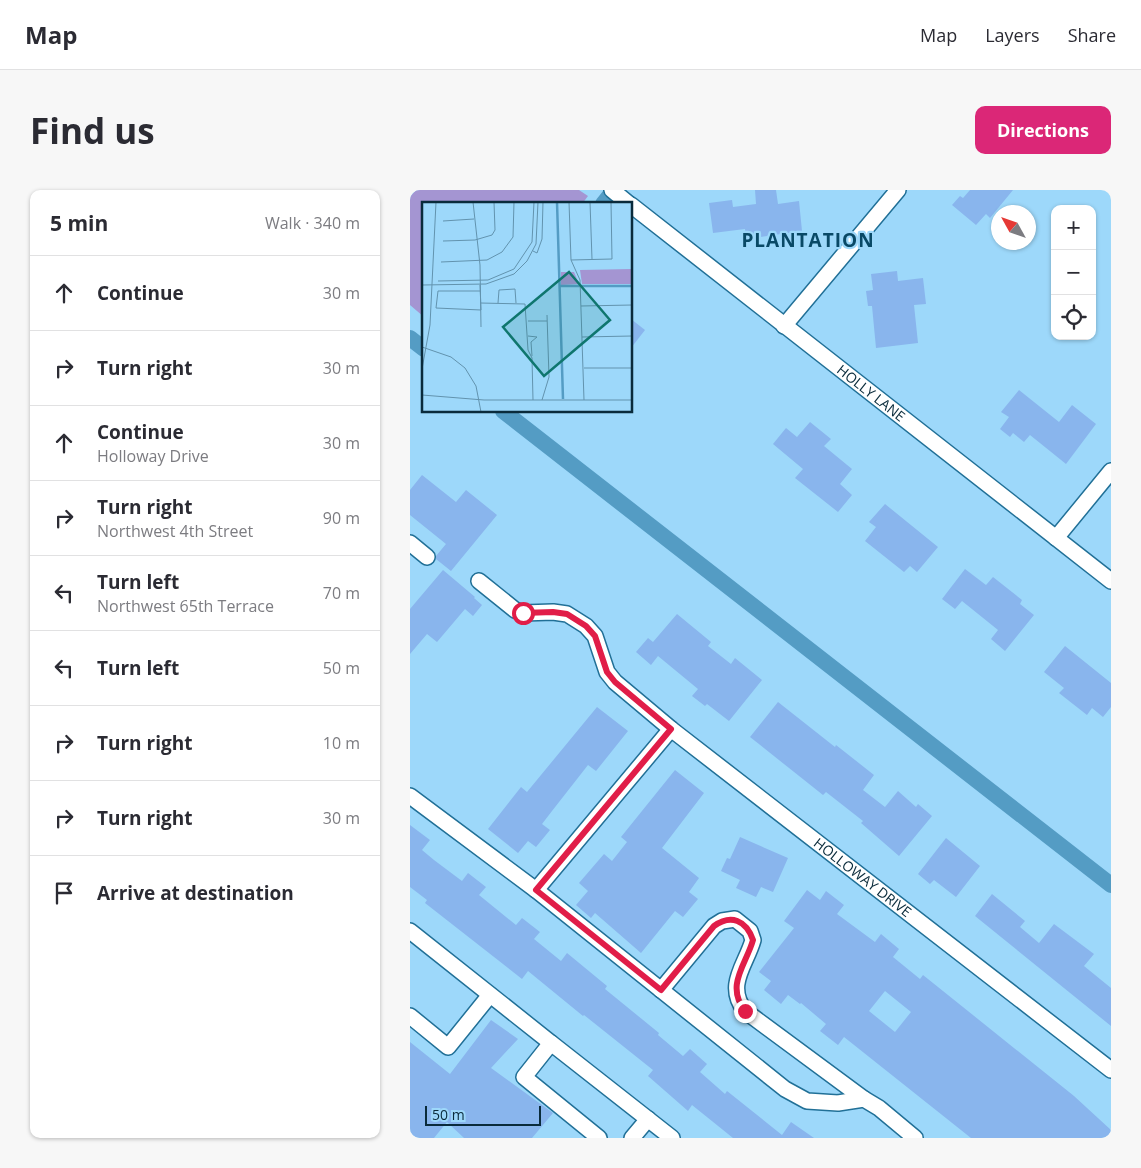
<!DOCTYPE html>
<html lang="en">
<head>
<meta charset="utf-8">
<style>
  :root { --surface:#fff; --page:#f7f7f7; --text:#2b2b33; --muted:#7c7c81; --line:#e1e1e2; --accent:#db2777 }
  body { margin:0; font-family:"Open Sans",sans-serif; background:var(--page); color:var(--text) }
  .controls { position:absolute; right:15px; top:15px; display:grid; overflow:hidden; border-radius:10px; box-shadow:0 1px 4px #0004 }
  .controls button { width:45px; height:45px; display:grid; place-items:center; padding:0; border:0; border-bottom:1px solid var(--line); background:var(--surface); color:var(--text); font:25px sans-serif }
  .compass { position:absolute; left:581px; top:15px; width:45px; height:45px; border-radius:50%; background:var(--surface); box-shadow:0 1px 4px #0004; rotate:310deg }
  .scale { position:absolute; left:15px; bottom:12px; width:116px; box-sizing:border-box; padding-left:5px; border:2px solid #0a2b3b; border-top:0; font-size:14px; line-height:18px; white-space:nowrap; color:#0a2b3b; -webkit-text-stroke:4px #9dd8fa; paint-order:stroke }
  .stop { position:absolute; width:15px; height:15px; margin:-11px; border:4px solid #e11d48; border-radius:50%; background:#fff }
  .stop.end { background:#e11d48; border-color:#fff; box-shadow:0 1px 5px #0008 }
  .list { margin:0; padding:0; list-style:none }
  h2 { display:flex; justify-content:space-between; align-items:center; height:65px; margin:0; padding:0 20px; font-size:21px }
  h2 small { font-size:16px; font-weight:400; color:var(--muted) }
  .list li { display:grid; grid-template-columns:32px 1fr auto; gap:15px; align-items:center; box-sizing:border-box; height:75px; padding:0 20px; border-top:1px solid var(--line) }
  .list b { display:block; font-size:19px; white-space:nowrap }
  .list p { margin:0; font-size:16px; white-space:nowrap; color:var(--muted) }
  .list em { font-size:16px; font-style:normal; color:var(--muted) }
  .icon { flex:none; width:28px; height:28px; fill:none; stroke:currentColor; stroke-width:2; stroke-linecap:round; stroke-linejoin:round }
  .map { position:relative; flex:none; width:701px; height:948px; overflow:hidden; border-radius:10px }
  header { display:flex; align-items:center; gap:30px; box-sizing:border-box; height:70px; padding:0 25px; background:var(--surface); border-bottom:1px solid var(--line) }
  header strong { font-size:24px }
  nav { display:flex; gap:28px; margin-inline-start:auto; font-size:18px }
  .intro { display:flex; align-items:center; justify-content:space-between; box-sizing:border-box; height:120px; padding:0 30px }
  h1 { margin:0; font-size:35px }
  .button { padding:12px 22px; border-radius:10px; background:var(--accent); color:#fff; font-size:18px; font-weight:700 }
  main { display:flex; gap:30px; padding:0 30px }
  aside { flex:1; background:var(--surface); border-radius:10px; box-shadow:0 1px 4px #0004 }
  .map>svg:first-child { display:block }
</style>
</head>
<body>
<header>
<strong>Map</strong>
<nav><a>Map</a><a>Layers</a><a>Share</a></nav>
</header>
<div class="intro"><h1>Find us</h1><a class="button">Directions</a></div>
<main>
<aside>
<h2>5 min<small>Walk · 340 m</small></h2>
<ul class="list">
<li><svg class="icon" aria-label="ahead" viewBox="0 0 24 24"><path d="M12 20V5M6 11l6-6 6 6"/></svg><div><b>Continue</b></div><em>30 m</em></li>
<li><svg class="icon" aria-label="right" viewBox="0 0 24 24"><path d="M7 20v-9h11M14 6l5 5-5 5"/></svg><div><b>Turn right</b></div><em>30 m</em></li>
<li><svg class="icon" aria-label="ahead" viewBox="0 0 24 24"><path d="M12 20V5M6 11l6-6 6 6"/></svg><div><b>Continue</b><p>Holloway Drive</p></div><em>30 m</em></li>
<li><svg class="icon" aria-label="right" viewBox="0 0 24 24"><path d="M7 20v-9h11M14 6l5 5-5 5"/></svg><div><b>Turn right</b><p>Northwest 4th Street</p></div><em>90 m</em></li>
<li><svg class="icon" aria-label="left" viewBox="0 0 24 24"><path d="M17 20v-9H6M10 6l-5 5 5 5"/></svg><div><b>Turn left</b><p>Northwest 65th Terrace</p></div><em>70 m</em></li>
<li><svg class="icon" aria-label="left" viewBox="0 0 24 24"><path d="M17 20v-9H6M10 6l-5 5 5 5"/></svg><div><b>Turn left</b></div><em>50 m</em></li>
<li><svg class="icon" aria-label="right" viewBox="0 0 24 24"><path d="M7 20v-9h11M14 6l5 5-5 5"/></svg><div><b>Turn right</b></div><em>10 m</em></li>
<li><svg class="icon" aria-label="right" viewBox="0 0 24 24"><path d="M7 20v-9h11M14 6l5 5-5 5"/></svg><div><b>Turn right</b></div><em>30 m</em></li>
<li><svg class="icon" aria-label="arrive" viewBox="0 0 24 24"><path d="M6 21V4h12l-3 4 3 4H6"/></svg><div><b>Arrive at destination</b></div></li>
</ul>
</aside>
<div class="map">
<svg width="701" height="948" viewBox="0 0 701 948">
  <rect width="100%" height="100%" fill="#9dd8fa"/>
  <!-- green -->
  <path fill="#a495d2" d="M6 0H169L178 6 172 14H14V127L0 115V7Z"/>
  <g fill="none" stroke-linecap="round" stroke-linejoin="round">
    <!-- canal -->
    <g stroke="#549cc4" stroke-width="16">
      <path d="M193 14 204 0"/>
      <path d="M0 148 14 159"/>
      <path d="M93 221 701 695"/>
    </g>
  </g>
  <!-- building -->
  <g fill="#89b5ed" fill-rule="evenodd">
    <path d="M345 0H366L368 14 389 11 392 41 336 49 335 39 303 43 299 13 322 10 323 17 346 14Z"/>
    <path d="M560 0H603L580 28 576 24 566 35 542 15 550 6 553 8Z"/>
    <path d="M487 81 488 91 513 88 516 114 504 115 508 153 466 158 462 116H458L456 101 463 100 461 84Z"/>
    <path d="M221 129 235 140 221 158Z"/>
    <path d="M609 200 649 232 662 215 686 234 656 274 620 245 614 252 603 243 600 247 590 239 599 227 591 222Z"/>
    <path d="M400 232 421 249 414 256 442 279 430 294 442 305 428 322 385 288 393 279 363 254 376 238 387 247Z"/>
    <path d="M12 285 46 312 56 300 87 325 41 381 26 369V366L36 354 0 325V300Z"/>
    <path d="M475 314 528 357 507 382 500 376 494 382 455 351 466 337 459 332Z"/>
    <path d="M555 379 576 395 583 387 612 410 610 414 624 425 595 461 581 449 588 440 552 411 545 419 532 409Z"/>
    <path d="M33 380 65 407 64 408 72 415 63 426 55 419 27 452 17 444 0 464V419Z"/>
    <path d="M267 424 301 452 298 456 321 474 325 468 352 490 319 531 297 514 295 516 282 506 288 499 248 466 241 475 226 462 238 448 243 452Z"/>
    <path d="M655 456 701 493V517L693 527 682 518 677 525 649 503 654 498 634 482Z"/>
    <path d="M368 512 425 557 426 555 464 585 453 600 475 617 488 601 506 617 508 614 522 626 489 666 451 633 453 631 416 602 413 605 340 547Z"/>
    <path d="M187 517 218 541 186 581 178 575 142 621 132 634 140 640 126 657 118 651 108 663 78 639 111 597 117 602Z"/>
    <path d="M265 580 294 603 252 658 289 688 279 702 288 709 273 727 265 721 231 763 185 723 181 728 166 715 178 701 169 693 194 664 202 671 217 652 211 647Z"/>
    <path d="M0 635 20 650 12 660 24 670 52 691 58 683 76 697 69 705 106 735 112 728 130 742 124 749 151 771 157 763 197 796 195 799 249 843 248 845 273 866 280 859 297 874 290 882 315 904 317 901 372 945 381 932 404 948H323L282 915 278 921 238 886 243 880 174 825 173 826 118 781 112 789 15 713 17 710 0 697Z"/>
    <path d="M330 647 378 668 363 702 351 697 346 707 326 698 330 690 311 681 317 668 320 669Z"/>
    <path d="M536 648 570 676 546 707 524 690 520 694 508 684Z"/>
    <path d="M397 700 410 710 416 701 434 715 427 724 465 752 471 744 489 759 483 767 510 789 513 785 664 906 701 940V948H561L434 847 428 855 410 841 416 834 391 813 390 814 378 805 371 814 354 800 361 791 349 782 384 738 374 731ZM475 801 501 822 485 842 459 821Z"/>
    <path d="M582 704 615 731 610 737 629 753 644 734 684 764 674 776 701 798V836L565 726Z"/>
    <path d="M81 830 108 849 81 878 143 923 122 948H54L37 932 24 948H0V852L40 884Z"/>
  </g>
  <g fill="none" stroke-linecap="round" stroke-linejoin="round">
    <!-- minor casing -->
    <g stroke="#217097" stroke-width="18">
      <g id="minor">
        <path d="M202 0 219 14"/>
        <path id="s1" d="M221 15 701 391"/>
        <path d="M374 136 488 0"/>
        <path d="M646 348 701 281"/>
        <path d="M0 353 17 367"/>
        <path id="s2" d="M69 391 105 420 113 423 143 422 157 424 176 436 185 446 197 482 205 492 261 539 701 880"/>
        <path d="M0 606 126 700 375 899 397 911 428 913 454 909 469 918 505 948"/>
        <path d="M126 700 261 539"/>
        <path d="M0 741 141 853"/>
        <path d="M251 800 304 736 312 731 325 729 340 741 343 750C336 775 315 795 335 821L454 909"/>
        <path d="M0 826 38 857 80 805"/>
        <path d="M189 948 114 887 141 853 262 948"/>
        <path d="M222 948 238 929"/>
      </g>
    </g>
    <!-- minor -->
    <use href="#minor" stroke="#fff" stroke-width="15"/>
  </g>
  <g fill="none" stroke-linecap="round" stroke-linejoin="round">
    <!-- route -->
    <path stroke="#e11d48" stroke-width="6" d="M113 423 143 422 157 424 176 436 185 446 197 482 205 492 261 539 126 700 251 800 304 736C321 724 336 730 343 750 336 775 315 795 335 821"/>
  </g>
  <g text-anchor="middle" stroke-width="4.5" stroke-linejoin="round" paint-order="stroke">
    <!-- street labels -->
    <g font-size="14" fill="#0a2b3b" stroke="#9dd8fa">
      <text dy="5" stroke="none"><textPath href="#s1" startOffset="305">HOLLY LANE</textPath></text>
      <text dy="5" stroke="none"><textPath href="#s2" startOffset="501">HOLLOWAY DRIVE</textPath></text>
    </g>
    <!-- district labels -->
    <g font-size="19" font-weight="bold" letter-spacing="1" fill="#094966" stroke="#9dd8fa">
      <text x="398" y="57">PLANTATION</text>
    </g>
  </g>
  <!-- overview -->
  <g transform="translate(12 12)">
    <rect width="210" height="210" fill="#9dd8fa"/>
    <path d="M210 67V82H160L158 68ZM139 70H152L157 82 139 83Z" fill="#a495d2"/>
    <path fill="none" stroke="#549cc4" stroke-width="2.5" d="M135 0 141 197M137 84H210"/>
    <path fill="none" stroke="#6293ae" stroke-width="1" d="M51 0 58 63 59 125M147 0 149 58 158 78 162 198M168 0 170 57M21 19 52 17M0 31V59M21 39 53 38 70 33 73 28 72 0M111 49 115 51 120 37 121 0M149 58 190 57 189 0M19 60 65 58 80 50 91 35 92 0M16 79 66 78 92 67 110 40 112 0M0 83 64 82 92 72 105 59 114 42 116 0M58 83 59 108M58 89H16L14 106 59 108M58 101 103 102 106 148 110 156 111 198M76 101 77 88 93 87 94 101M159 104 210 103M106 119H125M106 134 115 135 109 140 110 154M160 135 210 134M0 145 29 155 43 166 54 184 59 210M162 166H210M0 167 8 123 14 0M0 193 62 198H210M120 198 127 175 125 113"/>
    <path fill="#0f766e" fill-opacity="0.15" stroke="#0f766e" stroke-width="2.5" d="M147 70 188 118 122 174 81 125Z"/>
    <rect width="210" height="210" fill="none" stroke="#0a2b3b" stroke-width="2.5"/>
  </g>
</svg>
<div class="controls">
<button>+</button>
<button>−</button>
<button><svg class="icon" aria-label="locate" viewBox="0 0 24 24"><circle cx="12" cy="12" r="6"/><path d="M12 2v4M12 18v4M2 12h4M18 12h4"/></svg></button>
</div>
<svg class="compass" viewBox="-18 -18 36 36"><path d="M0-13l5 13h-10z" fill="#e53935"/><path d="M0 13l5-13h-10z" fill="#7c7c81"/></svg>
<div class="scale">50 m</div>
<div class="stop" style="left:113px;top:423px"></div>
<div class="stop end" style="left:335px;top:821px"></div>
</div>
</main>
</body>
</html>
